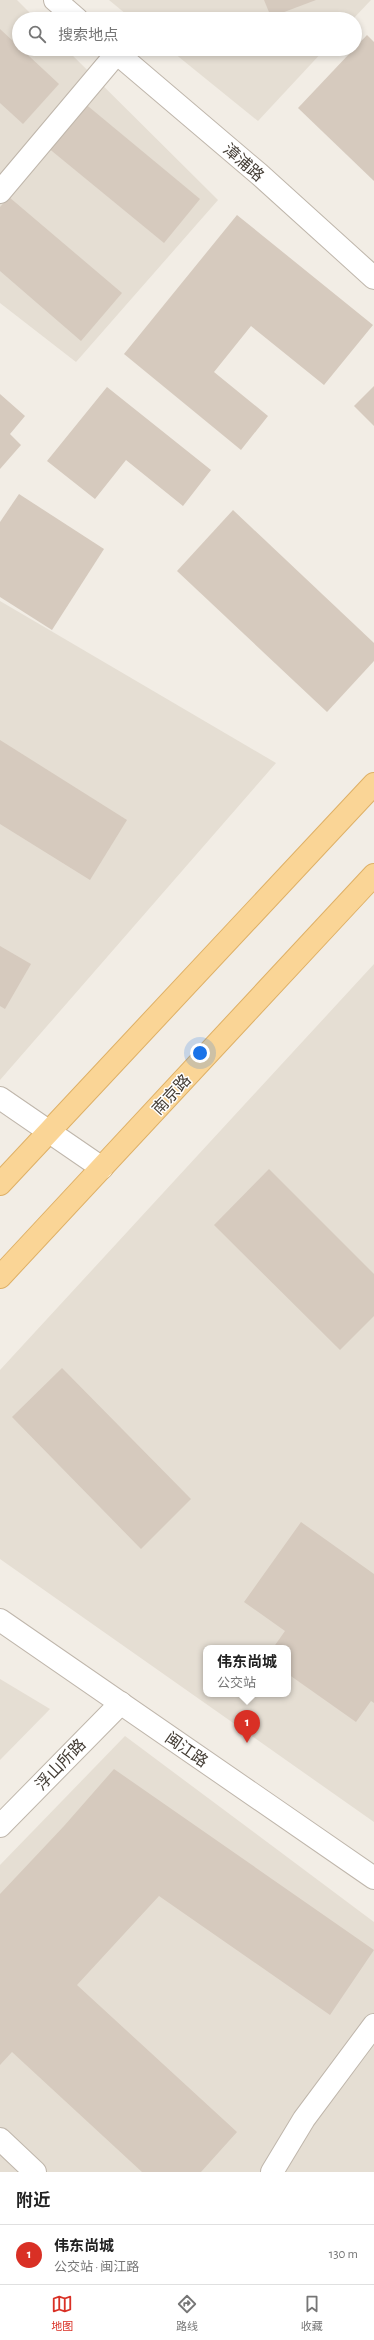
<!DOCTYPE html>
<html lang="zh">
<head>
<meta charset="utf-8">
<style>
  :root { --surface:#fff; --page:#f2f2f2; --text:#222; --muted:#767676; --line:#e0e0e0; --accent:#d93025 }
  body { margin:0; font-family:"Alegreya Sans","Noto Sans SC",sans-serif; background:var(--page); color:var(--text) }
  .you { position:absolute; left:200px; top:1053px; width:14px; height:14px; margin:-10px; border:3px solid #fff; border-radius:50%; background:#1a73e8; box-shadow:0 0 0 6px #1a73e833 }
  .badge { display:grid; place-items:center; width:26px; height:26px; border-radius:50%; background:var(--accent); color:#fff; font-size:13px; font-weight:700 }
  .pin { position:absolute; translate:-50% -33px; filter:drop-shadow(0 1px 2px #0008) }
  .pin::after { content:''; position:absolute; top:21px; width:14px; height:12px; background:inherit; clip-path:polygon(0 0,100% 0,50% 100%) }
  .popup { position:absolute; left:203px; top:1645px; width:88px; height:52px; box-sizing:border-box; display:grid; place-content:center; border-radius:8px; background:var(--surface); filter:drop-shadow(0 1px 3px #0005); font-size:13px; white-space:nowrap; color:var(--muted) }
  .popup b { font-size:15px; color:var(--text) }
  .popup::after { content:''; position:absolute; left:50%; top:100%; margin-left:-8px; border:8px solid transparent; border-top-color:var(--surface) }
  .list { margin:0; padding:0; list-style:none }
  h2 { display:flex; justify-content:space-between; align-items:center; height:52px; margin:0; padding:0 16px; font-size:17px }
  h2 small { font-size:13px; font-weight:400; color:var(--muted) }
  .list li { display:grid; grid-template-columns:26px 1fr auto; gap:12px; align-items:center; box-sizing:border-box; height:60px; padding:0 16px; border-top:1px solid var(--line) }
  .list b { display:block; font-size:15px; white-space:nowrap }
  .list p { margin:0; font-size:13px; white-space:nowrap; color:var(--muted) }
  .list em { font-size:13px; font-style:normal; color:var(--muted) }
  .icon { flex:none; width:22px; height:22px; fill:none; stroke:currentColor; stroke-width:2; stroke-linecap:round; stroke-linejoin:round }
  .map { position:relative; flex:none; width:374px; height:2172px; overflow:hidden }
  .search { position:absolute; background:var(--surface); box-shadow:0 2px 6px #0003; left:12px; right:12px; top:12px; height:44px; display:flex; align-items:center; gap:10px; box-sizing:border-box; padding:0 14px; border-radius:22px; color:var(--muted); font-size:15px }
  .sheet { height:112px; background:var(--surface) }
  nav { display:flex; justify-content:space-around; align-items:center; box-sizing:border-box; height:56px; border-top:1px solid var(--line); background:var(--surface); font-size:11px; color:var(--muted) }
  nav a { display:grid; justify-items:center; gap:2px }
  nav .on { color:var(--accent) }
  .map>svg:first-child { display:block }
</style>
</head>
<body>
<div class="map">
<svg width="374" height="2172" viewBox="0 0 374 2172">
  <rect width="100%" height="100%" fill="#f2ede5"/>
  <!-- residential -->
  <g fill="#e5ded3" fill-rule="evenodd">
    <path d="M0 0H17L36 19H19V49H66L218 200 76 362 0 303Z"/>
    <path d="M109 0H371L353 19H132Z"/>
    <path d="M169 49H325L258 121Z"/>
    <path d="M0 601 276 763 0 1080Z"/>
    <path d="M374 964V1822L0 1559V1370ZM206 1648H288V1694H206Z"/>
    <path d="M0 1679 50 1709 0 1760Z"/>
    <path d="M125 1736 374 1922V2172H0V1865Z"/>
  </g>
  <!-- building -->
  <g fill="#d6cabe">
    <path d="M264 0H316L271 17Z"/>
    <path d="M0 29 59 84 23 124 0 103Z"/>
    <path d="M367 35 374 42V181L298 108Z"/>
    <path d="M83 102 200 199 164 243 47 147Z"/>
    <path d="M9 197 122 293 81 341 0 271V207Z"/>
    <path d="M237 215 373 325 324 385 251 326 214 372 268 416 241 450 124 354Z"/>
    <path d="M374 386V426L354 406Z"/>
    <path d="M107 387 211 470 183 506 126 460 95 499 47 461Z"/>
    <path d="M0 394 25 416 10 434 21 445 0 469Z"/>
    <path d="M19 494 104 549 52 630 0 597V522Z"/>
    <path d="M233 510 374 643V661L327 712 177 571Z"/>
    <path d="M0 740 127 820 90 880 0 824Z"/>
    <path d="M0 946 31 964 5 1009 0 1006Z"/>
    <path d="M269 1169 374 1274V1316L340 1350 214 1225Z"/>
    <path d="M62 1368 191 1499 141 1549 12 1417Z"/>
    <path d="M301 1522 374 1574V1703L371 1701 356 1722 288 1674V1648H273L285 1631 244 1602Z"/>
    <path d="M114 1769 374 1950 330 2015 159 1896 77 1985 237 2132 201 2172H142L12 2052 0 2065V1894L64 1826Z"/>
  </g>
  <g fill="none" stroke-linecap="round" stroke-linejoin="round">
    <!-- minor casing -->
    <g stroke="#bfb6ab" stroke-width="24">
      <g id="minor">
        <path d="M55 0 77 19"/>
        <path d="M112 49 259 174 374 278"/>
        <path d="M0 192 117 53"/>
        <path d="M0 1098 102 1168"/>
        <path d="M0 1620 374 1878"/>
        <path d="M0 1826 121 1703"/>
        <path d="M0 2139 35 2172"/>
        <path d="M272 2172 304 2119 374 2025"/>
      </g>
    </g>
    <!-- major casing -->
    <g stroke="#deb066" stroke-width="24">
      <g id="major">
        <path d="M0 1184 374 784"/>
        <path d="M0 1277 374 875"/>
      </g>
    </g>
    <!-- minor -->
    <use href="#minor" stroke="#fff" stroke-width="22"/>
    <!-- major -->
    <use href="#major" stroke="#fad596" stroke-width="22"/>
  </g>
  <g text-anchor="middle" stroke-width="3" stroke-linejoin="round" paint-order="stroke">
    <!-- street labels -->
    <g font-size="16" fill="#443d35" stroke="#fff">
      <text transform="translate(244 162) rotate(41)" y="6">漳浦路</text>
      <text transform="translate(171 1094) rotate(-47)" y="6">南京路</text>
      <text transform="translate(187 1749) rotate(35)" y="6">闽江路</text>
      <text transform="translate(60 1764) rotate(-46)" y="6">浮山所路</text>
    </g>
  </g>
</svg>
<div class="you"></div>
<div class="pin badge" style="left:247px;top:1743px">1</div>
<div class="popup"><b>伟东尚城</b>公交站</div>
<div class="search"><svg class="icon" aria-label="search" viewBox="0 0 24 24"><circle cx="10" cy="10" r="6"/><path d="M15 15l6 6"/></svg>搜索地点</div>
</div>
<section class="sheet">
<h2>附近<small></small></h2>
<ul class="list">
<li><span class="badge">1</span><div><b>伟东尚城</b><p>公交站 · 闽江路</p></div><em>130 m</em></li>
</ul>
</section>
<nav>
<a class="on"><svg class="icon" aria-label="map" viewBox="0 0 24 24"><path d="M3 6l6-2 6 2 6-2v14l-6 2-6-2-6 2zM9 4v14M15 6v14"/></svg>地图</a>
<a><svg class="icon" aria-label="directions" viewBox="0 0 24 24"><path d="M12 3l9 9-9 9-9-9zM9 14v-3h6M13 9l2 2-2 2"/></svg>路线</a>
<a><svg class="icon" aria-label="saved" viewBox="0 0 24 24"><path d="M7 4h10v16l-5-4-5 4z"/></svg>收藏</a>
</nav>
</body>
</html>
